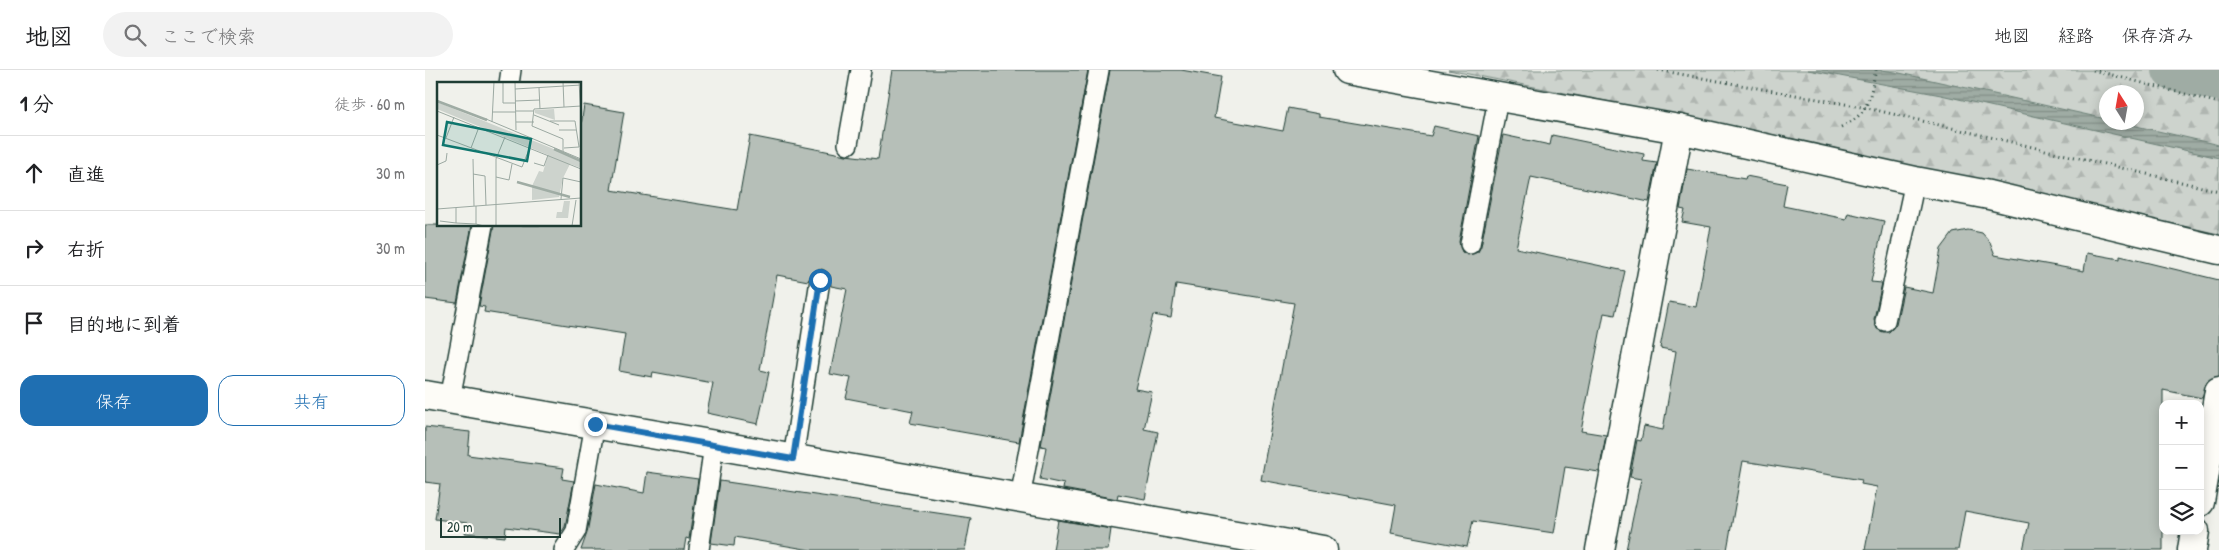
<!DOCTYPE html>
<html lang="ja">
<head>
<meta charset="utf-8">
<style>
  :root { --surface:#fff; --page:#f2f2f2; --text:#202124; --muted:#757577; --line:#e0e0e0; --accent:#1f6fb2 }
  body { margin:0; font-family:"Patrick Hand","Klee One",sans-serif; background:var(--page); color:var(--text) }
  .controls { position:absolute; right:15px; bottom:15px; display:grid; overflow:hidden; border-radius:10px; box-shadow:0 2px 12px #0003 }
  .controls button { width:45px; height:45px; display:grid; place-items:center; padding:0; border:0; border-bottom:1px solid var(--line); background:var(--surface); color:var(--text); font:25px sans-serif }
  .compass { position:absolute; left:1674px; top:15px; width:45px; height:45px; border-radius:50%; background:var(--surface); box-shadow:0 2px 12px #0003; rotate:349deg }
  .scale { position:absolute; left:15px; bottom:12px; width:121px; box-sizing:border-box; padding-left:5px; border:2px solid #1f3d34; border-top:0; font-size:14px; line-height:18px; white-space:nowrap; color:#1f3d34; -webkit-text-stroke:4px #fdfcf7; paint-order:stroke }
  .stop { position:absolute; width:15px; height:15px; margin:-11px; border:4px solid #1f6fb2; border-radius:50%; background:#fff }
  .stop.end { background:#1f6fb2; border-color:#fff; box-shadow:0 1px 5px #0008 }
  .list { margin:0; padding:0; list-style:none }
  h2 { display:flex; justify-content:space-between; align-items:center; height:65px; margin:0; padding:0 20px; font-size:21px }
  h2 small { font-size:16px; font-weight:400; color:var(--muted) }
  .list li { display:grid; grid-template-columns:32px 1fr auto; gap:15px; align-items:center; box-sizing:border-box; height:75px; padding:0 20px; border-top:1px solid var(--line) }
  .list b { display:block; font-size:19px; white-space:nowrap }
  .list em { font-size:16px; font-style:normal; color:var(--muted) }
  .actions { display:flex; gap:10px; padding:15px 20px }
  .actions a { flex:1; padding:11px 0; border:1px solid var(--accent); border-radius:15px; text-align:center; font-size:18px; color:var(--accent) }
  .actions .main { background:var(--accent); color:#fff }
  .icon { flex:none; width:28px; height:28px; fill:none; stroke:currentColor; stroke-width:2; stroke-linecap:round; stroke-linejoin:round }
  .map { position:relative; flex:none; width:1794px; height:480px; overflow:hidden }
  header { display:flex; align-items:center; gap:30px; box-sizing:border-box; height:70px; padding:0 25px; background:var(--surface); border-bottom:1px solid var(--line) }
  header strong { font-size:24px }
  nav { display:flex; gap:28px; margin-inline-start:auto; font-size:18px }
  .search { width:350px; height:45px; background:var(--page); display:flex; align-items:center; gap:12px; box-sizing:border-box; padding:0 18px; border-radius:28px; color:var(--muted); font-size:19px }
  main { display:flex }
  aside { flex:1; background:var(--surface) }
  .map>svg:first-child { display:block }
</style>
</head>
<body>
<header>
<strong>地図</strong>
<div class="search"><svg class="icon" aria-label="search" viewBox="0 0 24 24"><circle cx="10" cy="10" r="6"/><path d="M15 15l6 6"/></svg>ここで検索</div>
<nav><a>地図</a><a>経路</a><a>保存済み</a></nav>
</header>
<main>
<aside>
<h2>1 分<small>徒歩 · 60 m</small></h2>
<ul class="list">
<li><svg class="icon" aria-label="ahead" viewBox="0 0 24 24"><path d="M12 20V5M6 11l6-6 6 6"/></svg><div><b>直進</b></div><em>30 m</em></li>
<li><svg class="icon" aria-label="right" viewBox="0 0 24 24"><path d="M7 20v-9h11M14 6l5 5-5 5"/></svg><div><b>右折</b></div><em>30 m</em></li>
<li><svg class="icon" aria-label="arrive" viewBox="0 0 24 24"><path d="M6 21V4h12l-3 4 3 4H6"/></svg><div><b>目的地に到着</b></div></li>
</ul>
<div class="actions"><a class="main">保存</a><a>共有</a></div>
</aside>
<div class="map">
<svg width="1794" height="480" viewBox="0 0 1794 480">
  <defs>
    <pattern id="forest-firs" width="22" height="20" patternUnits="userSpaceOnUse" patternTransform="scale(1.25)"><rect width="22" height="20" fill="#cdd3cd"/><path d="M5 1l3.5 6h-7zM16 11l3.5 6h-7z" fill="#b0b6b1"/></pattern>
    <pattern id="water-rules" width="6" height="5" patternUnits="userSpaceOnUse" patternTransform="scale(1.25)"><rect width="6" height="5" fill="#9faca4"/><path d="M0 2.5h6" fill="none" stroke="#818d86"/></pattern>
  </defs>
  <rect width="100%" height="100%" fill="#f0f1eb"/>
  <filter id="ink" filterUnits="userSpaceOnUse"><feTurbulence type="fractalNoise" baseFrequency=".02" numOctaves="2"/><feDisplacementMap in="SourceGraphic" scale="10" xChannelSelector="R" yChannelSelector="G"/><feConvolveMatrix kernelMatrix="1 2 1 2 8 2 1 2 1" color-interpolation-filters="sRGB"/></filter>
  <g filter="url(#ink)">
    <!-- forest -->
    <path fill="url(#forest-firs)" stroke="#768880" fill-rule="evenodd" d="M1023 0H1791L1794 1V164L1318 58ZM1682 22H1712V52H1682Z"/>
    <!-- water -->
    <path fill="url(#water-rules)" stroke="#6c8077" d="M1383 0H1457L1470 2 1681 49 1682 52 1698 53 1794 75V88L1516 25Z"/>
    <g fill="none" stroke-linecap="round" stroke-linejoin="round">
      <!-- canal -->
      <path stroke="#9faca4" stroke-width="42" d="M1748 0 1794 10"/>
    </g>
    <!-- building -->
    <g fill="#b6bfb8" stroke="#1f3d34">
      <path d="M467 0H663L594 372 485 353 488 341 421 328 426 308 405 304 422 219 406 216 405 205 397 199 387 203 383 211 352 205 335 300 344 302 333 354 282 343 288 313 228 302 227 307 194 301 200 264 59 242 60 237 54 236 69 155H155V62L159 35 199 42 186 120 312 140 325 66 421 85 453 89Z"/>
      <path d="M685 0H756L796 7 789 48 858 61 863 38 894 44V47L1006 66 1009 56 1054 66 1034 172 1037 182 1043 185 1053 182 1056 176 1078 65 1125 75 1127 65 1219 84 1218 91 1232 93 1224 132 1106 107 1091 178 1200 201 1190 245 1179 243 1156 361 1181 365 1174 402 1140 397 1129 463 1048 451 1042 477 966 463 971 435 836 410 869 233 751 214 746 248 728 245 710 319 727 322 719 359 733 362 720 429 693 424 692 429 638 419 639 414 615 409 621 377 616 376Z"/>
      <path d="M1262 99 1320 109 1321 106 1362 114 1358 136 1421 149 1423 143 1459 151 1446 212 1457 213 1449 249 1452 259 1458 262H1464L1471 254 1479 217 1508 223 1516 179 1528 163 1543 160 1557 163 1565 172 1570 185 1659 201 1662 183 1695 189V186L1794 210V306L1782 311 1777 328 1738 320V480H1598L1604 453 1540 441 1533 480H1440L1452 417 1436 414 1437 410 1318 391 1302 480H1201L1216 409 1205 407 1212 370 1216 371 1219 356 1238 360 1251 281 1235 278 1244 232 1271 237 1286 157 1257 152 1260 140 1255 139Z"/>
      <path d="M0 155H47L32 233 0 229Z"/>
      <path d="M0 357 45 362 43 385 139 398 137 409 149 411 140 457 135 464 81 457 80 467 40 463 42 453 10 449 15 414 0 412Z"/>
      <path d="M222 402 273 409 264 469 261 468 259 480H156L162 463 171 414 219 423Z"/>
      <path d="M295 411 546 448 540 480H386L310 467 309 476 286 473Z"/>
      <path d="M633 450 686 459 683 480H628Z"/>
    </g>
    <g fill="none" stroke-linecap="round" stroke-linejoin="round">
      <!-- service casing -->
      <g stroke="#1f3d34" stroke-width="22">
        <g id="service">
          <path d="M84 14 86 0"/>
          <path d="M423 74 436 0"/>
          <path d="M1045 174 1073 29"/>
          <path d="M1460 251 1490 111"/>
          <path d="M25 329 58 155"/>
          <path d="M368 389 395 210"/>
          <path d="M595 428 674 0"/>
          <path d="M139 480 151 461 170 354"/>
          <path d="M274 480 289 375"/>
        </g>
      </g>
      <!-- minor casing -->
      <g stroke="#1f3d34" stroke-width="31">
        <g id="minor">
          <path d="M922 0 1254 59 1490 111 1564 125 1794 180"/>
          <path d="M1775 432 1794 321"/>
          <path d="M1175 480 1254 59"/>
          <path d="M1767 480 1770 461"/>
        </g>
      </g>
      <!-- tertiary casing -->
      <g stroke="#1f3d34" stroke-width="31">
        <path id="tertiary" d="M0 325 898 480"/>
      </g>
      <!-- path -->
      <g stroke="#1f3d34" stroke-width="3" stroke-dasharray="1 4" stroke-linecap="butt">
        <path d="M1233 0 1442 38 1794 121"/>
        <path d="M1668 0 1794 33"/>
        <path d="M1416 57C1445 44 1444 28 1451 0"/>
      </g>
      <!-- service -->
      <use href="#service" stroke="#fdfcf7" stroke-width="19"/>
      <!-- minor -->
      <use href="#minor" stroke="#fdfcf7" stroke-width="28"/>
      <!-- tertiary -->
      <use href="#tertiary" stroke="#fdfcf7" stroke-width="28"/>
    </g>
  </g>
  <g fill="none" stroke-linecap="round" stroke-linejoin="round" filter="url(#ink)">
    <!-- route -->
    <path stroke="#1f6fb2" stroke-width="6" d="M170 354 368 389 395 210"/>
  </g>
  <!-- overview -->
  <g transform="translate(12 12)">
    <rect width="144" height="144" fill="#f0f1eb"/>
    <path d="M0 20 139 76 144 79V86L133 82 126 96 122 115 95 118V104L102 89 106 90 111 73 0 27Z" fill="#cdd3cd"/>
    <path d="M117 27 118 38 98 31V28ZM127 119H133L131 136H119L120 130H125Z" fill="#cdd3cd"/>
    <path fill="none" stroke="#9faca4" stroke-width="2.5" d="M0 19 50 38M117 67 144 79M80 100 133 115"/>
    <path fill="none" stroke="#9ca9a2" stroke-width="1" d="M66 0V21H78M78 0 79 48M126 0 127 25M142 0 144 35M102 6 103 27M78 7 144 3M78 19 103 18M0 29 144 87M79 29H97M56 30H79M97 33 122 43M49 37 144 77M113 39H138L142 65M55 40 57 0M79 40H97M122 48H139M0 53 85 85 93 65M9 56 17 35M34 66 42 45M127 66 142 65M126 69V57L95 44 97 27 144 24M36 77 37 124M97 81 107 84 111 73M0 83 9 79 10 71M36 92 48 94 49 123M59 95 72 98 75 82M124 117 126 96 144 100M39 124V142L47 144M19 126V141L39 142M0 127 144 116M3 139 19 141M59 144V77L68 55M135 144 139 118"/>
    <path fill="#0f766e" fill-opacity="0.15" stroke="#0f766e" stroke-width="2.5" d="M10 40 94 57 90 79 6 63Z"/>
    <rect width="144" height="144" fill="none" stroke="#1f3d34" stroke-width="2.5"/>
  </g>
</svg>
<div class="controls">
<button>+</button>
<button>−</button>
<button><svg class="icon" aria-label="layers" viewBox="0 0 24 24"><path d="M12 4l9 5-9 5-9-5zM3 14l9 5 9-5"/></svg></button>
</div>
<svg class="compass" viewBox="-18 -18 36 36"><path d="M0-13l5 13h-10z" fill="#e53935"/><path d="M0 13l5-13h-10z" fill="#757577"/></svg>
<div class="scale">20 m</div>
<div class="stop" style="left:395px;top:210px"></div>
<div class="stop end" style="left:170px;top:354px"></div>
</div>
</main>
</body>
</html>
